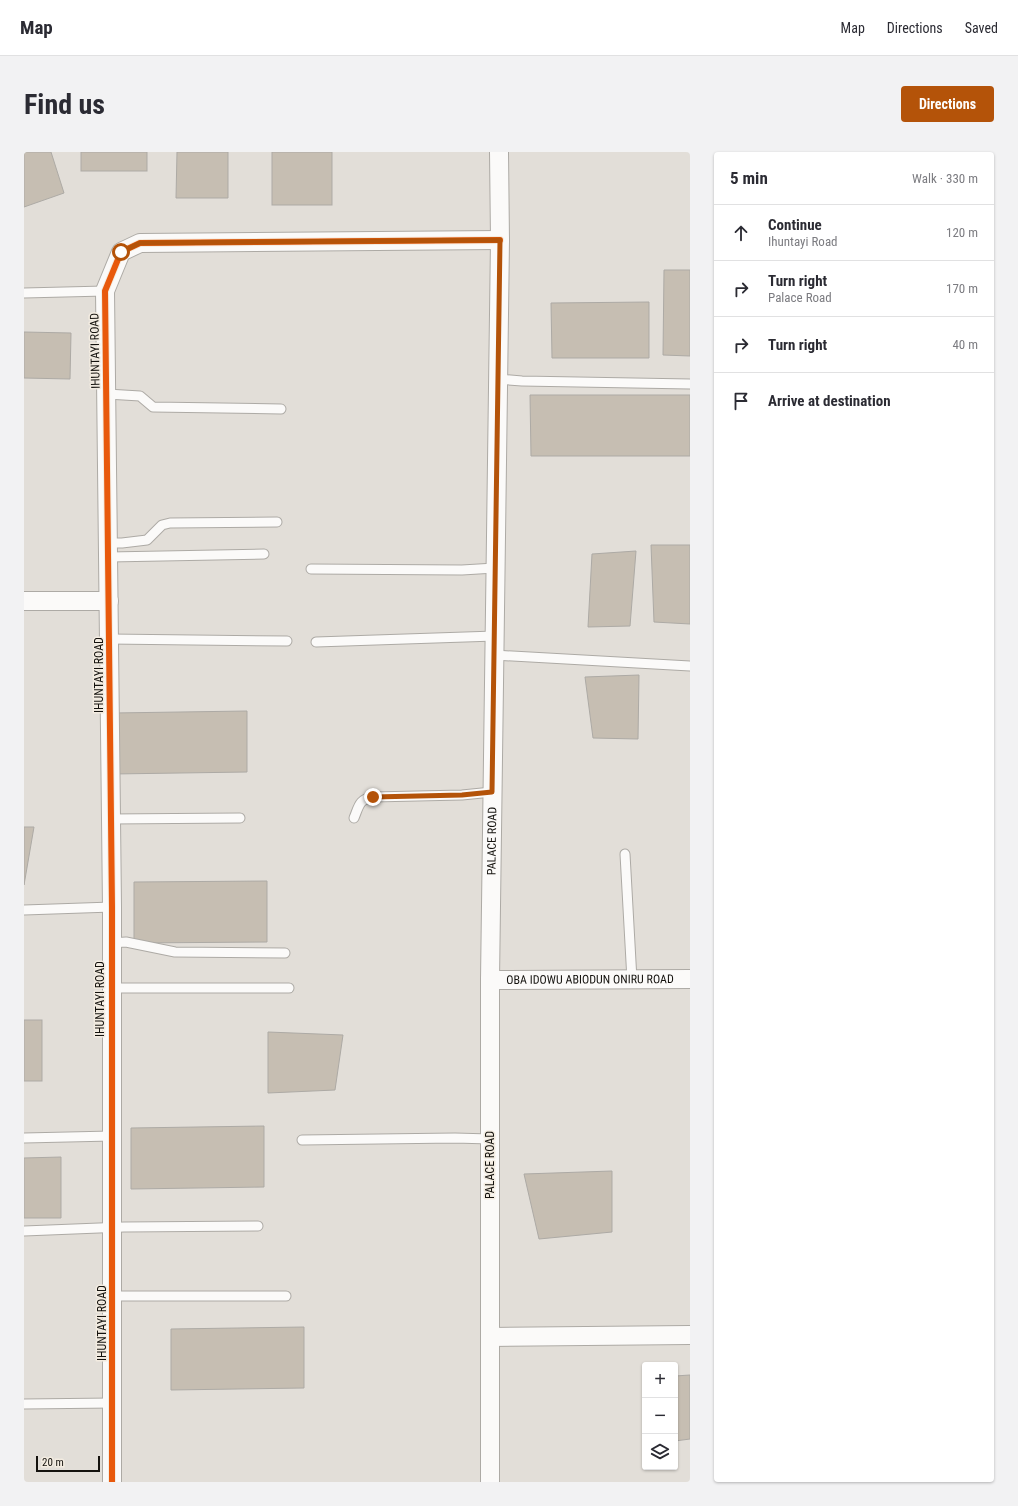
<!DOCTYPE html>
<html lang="en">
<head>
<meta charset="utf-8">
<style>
  :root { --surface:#fff; --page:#f2f2f3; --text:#2b2b33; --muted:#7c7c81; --line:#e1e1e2; --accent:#b45309 }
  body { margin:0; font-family:"Roboto Condensed",sans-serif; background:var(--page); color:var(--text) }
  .controls { position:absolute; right:12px; bottom:12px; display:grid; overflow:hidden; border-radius:4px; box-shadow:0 1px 3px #0004 }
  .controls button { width:36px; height:36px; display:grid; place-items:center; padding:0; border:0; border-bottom:1px solid var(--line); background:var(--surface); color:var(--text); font:20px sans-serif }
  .scale { position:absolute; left:12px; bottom:10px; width:64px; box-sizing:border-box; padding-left:4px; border:2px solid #14120e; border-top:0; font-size:11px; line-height:14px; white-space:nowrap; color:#14120e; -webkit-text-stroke:3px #f3ece1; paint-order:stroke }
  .stop { position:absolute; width:12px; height:12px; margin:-9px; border:3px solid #b45309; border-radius:50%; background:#fff }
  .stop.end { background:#b45309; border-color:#fff; box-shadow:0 1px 4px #0008 }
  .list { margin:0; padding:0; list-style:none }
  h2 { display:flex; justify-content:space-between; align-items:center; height:52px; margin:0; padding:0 16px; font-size:17px }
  h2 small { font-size:13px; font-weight:400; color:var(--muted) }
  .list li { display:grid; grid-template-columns:26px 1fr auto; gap:12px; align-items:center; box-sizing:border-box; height:56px; padding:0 16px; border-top:1px solid var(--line) }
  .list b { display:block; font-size:15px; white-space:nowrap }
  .list p { margin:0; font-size:13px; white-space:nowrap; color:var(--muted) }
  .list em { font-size:13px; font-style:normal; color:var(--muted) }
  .icon { flex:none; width:22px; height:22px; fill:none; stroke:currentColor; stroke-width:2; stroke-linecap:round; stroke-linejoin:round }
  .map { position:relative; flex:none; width:666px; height:1330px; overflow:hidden; border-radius:4px }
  header { display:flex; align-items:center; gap:24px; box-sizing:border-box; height:56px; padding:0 20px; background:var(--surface); border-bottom:1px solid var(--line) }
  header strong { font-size:19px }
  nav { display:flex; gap:22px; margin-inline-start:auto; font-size:14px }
  .intro { display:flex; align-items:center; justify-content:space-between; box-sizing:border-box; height:96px; padding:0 24px }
  h1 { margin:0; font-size:28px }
  .button { padding:10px 18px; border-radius:4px; background:var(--accent); color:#fff; font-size:14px; font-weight:700 }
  main { display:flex; gap:24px; padding:0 24px }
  aside { flex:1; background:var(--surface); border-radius:4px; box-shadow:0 1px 3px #0004 }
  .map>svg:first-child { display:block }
</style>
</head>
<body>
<header>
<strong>Map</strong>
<nav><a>Map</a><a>Directions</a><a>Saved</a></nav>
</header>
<div class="intro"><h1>Find us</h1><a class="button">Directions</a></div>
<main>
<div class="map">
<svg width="666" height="1330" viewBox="0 0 666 1330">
  <rect width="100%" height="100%" fill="#e2ded8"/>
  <!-- building -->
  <g fill="#c6beb2" stroke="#adaaa5">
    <path d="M0 0H27L40 41 0 55Z"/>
    <rect x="57" y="0" width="66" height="19"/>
    <path d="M153 0H204V46H152Z"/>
    <rect x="248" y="0" width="60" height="53"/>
    <path d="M640 118H666V204L639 203Z"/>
    <path d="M625 150V206H528L527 151Z"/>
    <path d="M0 180 47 181 46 227 0 226Z"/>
    <path d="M506 243H666V304H507Z"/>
    <path d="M627 393H666V472L630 470Z"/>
    <path d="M612 399 606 474 564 475 568 402Z"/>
    <path d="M615 523 614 587 569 586 561 525Z"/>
    <path d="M223 559V620L89 622V561Z"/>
    <path d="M0 675H10L0 733Z"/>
    <path d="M243 729V790L110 791V730Z"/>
    <rect x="0" y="868" width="18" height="61"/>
    <path d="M244 880 319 883 311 938 244 941Z"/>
    <path d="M240 974V1035L107 1037V976Z"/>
    <path d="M37 1005V1066H0V1006Z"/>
    <path d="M588 1019V1080L515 1087 500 1022Z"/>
    <path d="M280 1175V1236L147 1238V1177Z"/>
    <path d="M666 1223V1287L651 1289V1224Z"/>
  </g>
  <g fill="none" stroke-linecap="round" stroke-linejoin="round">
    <!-- service casing -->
    <g stroke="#adaaa5" stroke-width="11">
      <g id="service">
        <path d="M0 141 81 139"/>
        <path d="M473 227 498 229 666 232"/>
        <path d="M83 242 116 244 129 255 257 257"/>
        <path d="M84 391H98L123 388 138 373 146 371 253 370"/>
        <path d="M85 405 240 402"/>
        <path d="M287 417 438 418 471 416"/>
        <path d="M85 487 263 489"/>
        <path d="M292 490 471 484"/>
        <path d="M470 503 666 514"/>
        <path d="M330 666C335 654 335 647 349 645L438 643 468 640"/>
        <path d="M86 667 216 666"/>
        <path d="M601 702 608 828"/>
        <path d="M0 758 88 755"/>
        <path d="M87 791 102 790 151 800 261 801"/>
        <path d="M87 836H265"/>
        <path d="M0 986 88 984"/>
        <path d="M278 988 431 986 466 987"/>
        <path d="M0 1079 100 1075 234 1074"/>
        <path d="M89 1144H262"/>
        <path d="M0 1252 89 1251"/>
      </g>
    </g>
    <!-- minor casing -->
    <g stroke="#adaaa5" stroke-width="20">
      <g id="minor">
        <path d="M0 449H85"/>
        <path id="s1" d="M466 828 666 827"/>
        <path d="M466 1185 666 1183"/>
        <path d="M88 1330V755L81 139 97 100 116 91 476 88"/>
        <path id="s2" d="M466 1330V828L476 88 475 0"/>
      </g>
    </g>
    <!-- service -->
    <use href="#service" stroke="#fbfaf9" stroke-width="9"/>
    <!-- minor -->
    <use href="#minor" stroke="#fbfaf9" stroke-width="18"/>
    <!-- cycleway casing -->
    <g stroke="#f3ece1" stroke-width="8">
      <path id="cycleway" d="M88 1330V755L81 139 97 100 116 91 476 88"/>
    </g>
    <!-- cycleway -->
    <use href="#cycleway" stroke="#e8590c" stroke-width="6"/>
  </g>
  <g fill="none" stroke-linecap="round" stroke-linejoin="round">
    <!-- route -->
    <path stroke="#b45309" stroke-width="5" d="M97 100 116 91 476 88 468 640 438 643 349 645"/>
  </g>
  <g text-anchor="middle" stroke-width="3" stroke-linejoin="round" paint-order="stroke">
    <!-- street labels -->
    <g font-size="12" fill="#14120e" stroke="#f3ece1">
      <text transform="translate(71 199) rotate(-91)" y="4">IHUNTAYI ROAD</text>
      <text transform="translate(75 523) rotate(-90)" y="4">IHUNTAYI ROAD</text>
      <text dy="4" stroke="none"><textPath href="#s2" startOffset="641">PALACE ROAD</textPath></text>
      <text dy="4" stroke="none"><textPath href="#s1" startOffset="100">OBA IDOWU ABIODUN ONIRU ROAD</textPath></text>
      <text transform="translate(76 847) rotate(-90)" y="4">IHUNTAYI ROAD</text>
      <text transform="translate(466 1013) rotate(-90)" y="4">PALACE ROAD</text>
      <text transform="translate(78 1171) rotate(-90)" y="4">IHUNTAYI ROAD</text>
    </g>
  </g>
</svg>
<div class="controls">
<button>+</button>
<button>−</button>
<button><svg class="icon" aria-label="layers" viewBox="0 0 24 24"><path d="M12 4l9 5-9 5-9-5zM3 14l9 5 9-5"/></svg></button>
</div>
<div class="scale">20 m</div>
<div class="stop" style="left:97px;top:100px"></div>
<div class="stop end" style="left:349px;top:645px"></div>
</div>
<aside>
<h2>5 min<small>Walk · 330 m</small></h2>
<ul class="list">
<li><svg class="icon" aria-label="ahead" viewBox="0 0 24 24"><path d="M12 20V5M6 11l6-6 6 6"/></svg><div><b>Continue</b><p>Ihuntayi Road</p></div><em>120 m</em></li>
<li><svg class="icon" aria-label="right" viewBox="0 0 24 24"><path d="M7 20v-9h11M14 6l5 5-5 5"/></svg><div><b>Turn right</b><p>Palace Road</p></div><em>170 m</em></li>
<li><svg class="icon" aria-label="right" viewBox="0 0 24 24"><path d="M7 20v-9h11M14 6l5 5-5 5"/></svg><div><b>Turn right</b></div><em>40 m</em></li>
<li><svg class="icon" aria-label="arrive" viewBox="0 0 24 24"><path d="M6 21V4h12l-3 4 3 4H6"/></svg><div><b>Arrive at destination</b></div></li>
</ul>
</aside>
</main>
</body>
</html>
